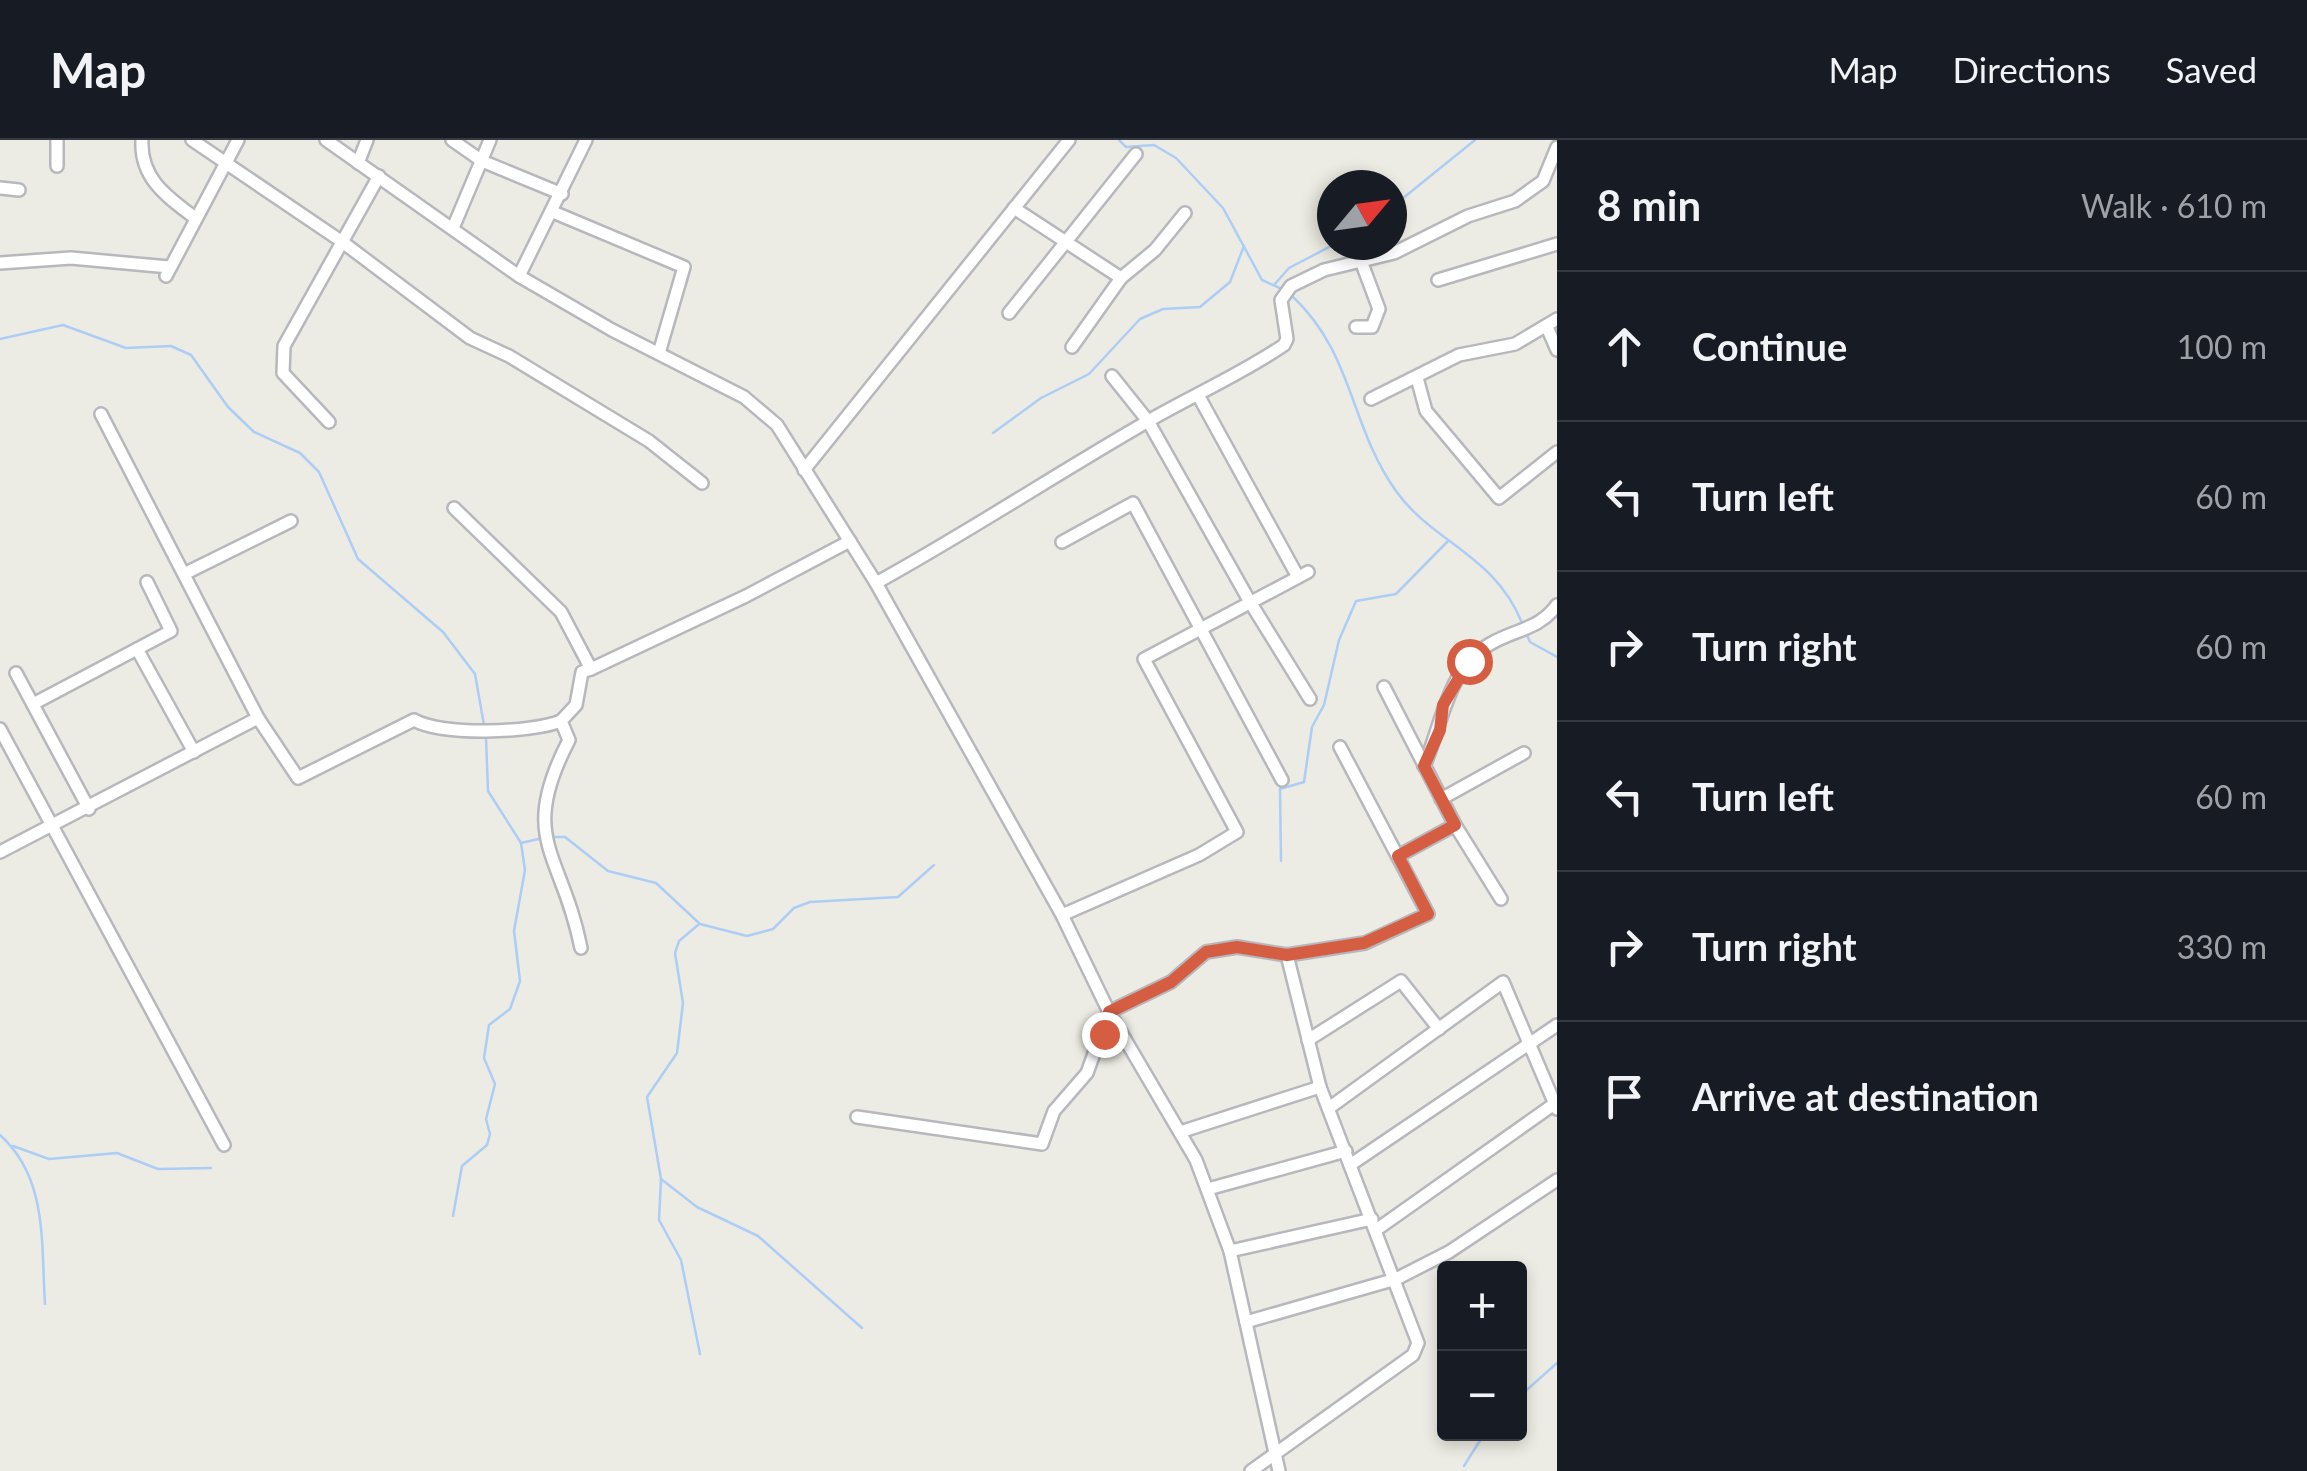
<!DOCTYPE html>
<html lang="en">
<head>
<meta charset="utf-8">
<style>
  :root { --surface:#171b24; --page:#242831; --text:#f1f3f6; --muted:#9ea1a6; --line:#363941 }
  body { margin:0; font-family:Lato,sans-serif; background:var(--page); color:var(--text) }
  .controls { position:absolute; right:30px; bottom:30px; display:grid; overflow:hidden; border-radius:10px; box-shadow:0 5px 15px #0003 }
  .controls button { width:90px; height:90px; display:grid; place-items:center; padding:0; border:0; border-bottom:2px solid var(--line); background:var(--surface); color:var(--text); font:50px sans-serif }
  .compass { position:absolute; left:1317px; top:30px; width:90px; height:90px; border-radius:50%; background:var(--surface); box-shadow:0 5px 15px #0003; rotate:61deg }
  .stop { position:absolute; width:30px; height:30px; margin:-22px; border:8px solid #d55e42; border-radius:50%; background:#fff }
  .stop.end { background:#d55e42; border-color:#fff; box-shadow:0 2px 10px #0008 }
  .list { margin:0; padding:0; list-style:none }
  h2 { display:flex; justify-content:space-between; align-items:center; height:130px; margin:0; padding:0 40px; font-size:42px }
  h2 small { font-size:32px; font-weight:400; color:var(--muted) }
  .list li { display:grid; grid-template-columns:65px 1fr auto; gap:30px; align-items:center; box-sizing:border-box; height:150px; padding:0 40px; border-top:2px solid var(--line) }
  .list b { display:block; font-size:38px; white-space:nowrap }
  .list em { font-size:32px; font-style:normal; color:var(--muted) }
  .icon { flex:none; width:55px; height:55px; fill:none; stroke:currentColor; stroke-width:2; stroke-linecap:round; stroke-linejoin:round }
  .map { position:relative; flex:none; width:1557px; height:1331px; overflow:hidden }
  header { display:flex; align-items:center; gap:60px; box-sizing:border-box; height:140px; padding:0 50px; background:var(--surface); border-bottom:2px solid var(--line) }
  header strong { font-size:48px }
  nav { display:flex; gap:55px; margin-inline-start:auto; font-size:35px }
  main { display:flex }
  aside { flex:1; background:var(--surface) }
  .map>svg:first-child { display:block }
</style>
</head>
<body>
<header>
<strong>Map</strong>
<nav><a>Map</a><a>Directions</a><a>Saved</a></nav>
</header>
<main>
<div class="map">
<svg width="1557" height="1331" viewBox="0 0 1557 1331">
  <rect width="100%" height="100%" fill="#edece4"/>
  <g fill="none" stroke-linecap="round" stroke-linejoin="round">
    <!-- stream -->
    <g stroke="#accdf5" stroke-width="2.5">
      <path d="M1119 0 1126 7 1154 5 1176 18 1223 68 1262 140 1284 150"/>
      <path d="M1392 67 1475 0"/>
      <path d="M1274 145 1289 128 1333 105"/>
      <path d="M1291 155C1354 213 1349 285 1396 351 1433 403 1495 415 1522 483"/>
      <path d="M0 199 63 185 126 208 171 206 191 215 228 267 254 292 300 313 319 332 358 419 443 492 475 534 484 585"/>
      <path d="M993 293 1041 258 1089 234 1140 179 1163 169 1200 167 1230 142 1244 106"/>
      <path d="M1527 495 1530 502 1557 517"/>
      <path d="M550 697H565L608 731 656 743 700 784 747 796 773 789 794 768 810 762 898 757 934 725"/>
      <path d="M521 703 543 698"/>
      <path d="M1281 721 1280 649 1304 642 1312 587 1324 565 1339 500 1356 461 1396 454 1448 401"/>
      <path d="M698 785 679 801 675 813 683 863 677 913 647 957 661 1039 659 1080 681 1120 700 1214"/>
      <path d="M0 995C48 1038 41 1103 45 1164"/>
      <path d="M13 1006 49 1019 117 1013 158 1029 211 1028"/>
      <path d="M661 1039 697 1067 758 1096 862 1188"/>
      <path d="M453 1076 462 1026 487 1005 490 994 486 979 495 944 484 918 489 885 510 869 520 841 514 791 525 730 521 703 488 651 486 598"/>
      <path d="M1520 1256 1557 1223"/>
      <path d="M1464 1326 1484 1294"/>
    </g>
    <!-- minor casing -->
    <g stroke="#b6b8bd" stroke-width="16">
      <g id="minor">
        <path d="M142 0C140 38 166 56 194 77"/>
        <path d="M192 0 341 101 470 198 509 216 649 301 702 343"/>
        <path d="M326 0 519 136 612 190 744 257 777 285 876 443 1062 775 1109 872 1196 1020 1230 1111 1279 1331"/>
        <path d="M452 0 482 21 562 54"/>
        <path d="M358 23 367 0"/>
        <path d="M57 26V0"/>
        <path d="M0 48 19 50"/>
        <path d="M1014 68 1121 138"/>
        <path d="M553 72 684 127 659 213"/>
        <path d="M453 88 490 0"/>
        <path d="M0 123 71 118 169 127"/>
        <path d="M166 136 238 0"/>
        <path d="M519 136 586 0"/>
        <path d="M1438 140 1557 104"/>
        <path d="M1009 173 1136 14"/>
        <path d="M1356 187H1372L1379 169 1361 121"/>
        <path d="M1547 187 1557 210"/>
        <path d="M1072 207 1121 138 1155 110 1185 73"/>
        <path d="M1112 236 1148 281 1250 462 1310 559"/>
        <path d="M1417 238 1426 271 1499 358 1557 312"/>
        <path d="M1198 255 1298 437"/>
        <path d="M1371 259 1459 215 1515 204 1557 179"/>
        <path d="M101 274 258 578 298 638 414 580C442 596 531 593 561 581"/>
        <path d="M329 282 283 233 284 206 379 36"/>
        <path d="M804 330 1069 0"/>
        <path d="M454 368 561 472 591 529 746 456 850 401"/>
        <path d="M1062 402 1133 363 1282 640"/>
        <path d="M184 434 291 381"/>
        <path d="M876 443C965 394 1050 338 1138 287 1186 258 1237 237 1284 205L1287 199 1281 160 1291 146 1324 130 1394 113 1468 76 1515 61 1543 41 1557 7"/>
        <path d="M137 509 194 612"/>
        <path d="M16 533 89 669"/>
        <path d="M1384 547 1455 685 1501 759"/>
        <path d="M33 564 171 491 147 442"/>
        <path d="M0 589 224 1005"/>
        <path d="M1424 626C1442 585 1447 529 1490 504 1515 489 1539 490 1557 465"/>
        <path d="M1441 659 1524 613"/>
        <path d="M0 712 258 578"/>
        <path d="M1398 716 1455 685"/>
        <path d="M1062 775 1199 715 1237 692 1144 519 1308 432"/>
        <path d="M581 808C562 712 517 700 569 600L561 581 576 565 582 532 591 529"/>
        <path d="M1308 900 1401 841 1439 889"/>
        <path d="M1329 968 1503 842 1557 969"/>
        <path d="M857 977 1042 1004 1054 971 1087 933 1109 872 1171 842 1206 812 1237 807 1287 815 1365 803 1428 774 1340 607"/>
        <path d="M1180 992 1320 947"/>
        <path d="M1350 1025 1557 885"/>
        <path d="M1208 1049 1346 1011"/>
        <path d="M1376 1090 1557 962"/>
        <path d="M1230 1111 1372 1079"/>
        <path d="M1246 1182 1396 1139 1449 1112 1557 1040"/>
        <path d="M1251 1331 1413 1215 1418 1203 1320 947 1287 815"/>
      </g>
    </g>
    <!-- minor -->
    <use href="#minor" stroke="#fff" stroke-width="11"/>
  </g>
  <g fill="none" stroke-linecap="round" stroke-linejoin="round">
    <!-- route -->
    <path stroke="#d55e42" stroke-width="12" d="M1104 894 1109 872 1171 842 1206 812 1237 807 1287 815 1364 803 1428 774 1398 716 1455 685 1424 626 1440 590 1443 565 1469 521"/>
  </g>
</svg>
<div class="controls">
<button>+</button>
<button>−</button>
</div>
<svg class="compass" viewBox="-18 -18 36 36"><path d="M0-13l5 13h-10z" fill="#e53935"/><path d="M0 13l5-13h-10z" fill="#9ea1a6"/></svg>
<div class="stop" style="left:1469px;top:521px"></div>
<div class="stop end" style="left:1104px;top:894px"></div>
</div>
<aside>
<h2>8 min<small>Walk · 610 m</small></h2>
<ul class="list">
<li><svg class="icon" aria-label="ahead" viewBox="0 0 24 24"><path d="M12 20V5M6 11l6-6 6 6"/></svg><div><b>Continue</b></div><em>100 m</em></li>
<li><svg class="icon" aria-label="left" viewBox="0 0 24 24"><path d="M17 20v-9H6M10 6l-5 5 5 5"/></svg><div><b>Turn left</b></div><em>60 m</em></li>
<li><svg class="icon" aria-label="right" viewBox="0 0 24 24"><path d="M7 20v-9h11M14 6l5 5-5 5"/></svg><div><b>Turn right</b></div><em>60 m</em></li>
<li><svg class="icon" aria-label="left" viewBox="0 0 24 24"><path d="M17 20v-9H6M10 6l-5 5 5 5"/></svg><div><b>Turn left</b></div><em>60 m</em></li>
<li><svg class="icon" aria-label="right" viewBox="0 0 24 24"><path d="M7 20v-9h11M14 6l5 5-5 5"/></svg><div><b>Turn right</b></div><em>330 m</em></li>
<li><svg class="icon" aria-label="arrive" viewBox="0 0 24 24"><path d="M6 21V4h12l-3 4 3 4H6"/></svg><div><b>Arrive at destination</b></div></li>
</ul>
</aside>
</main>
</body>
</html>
